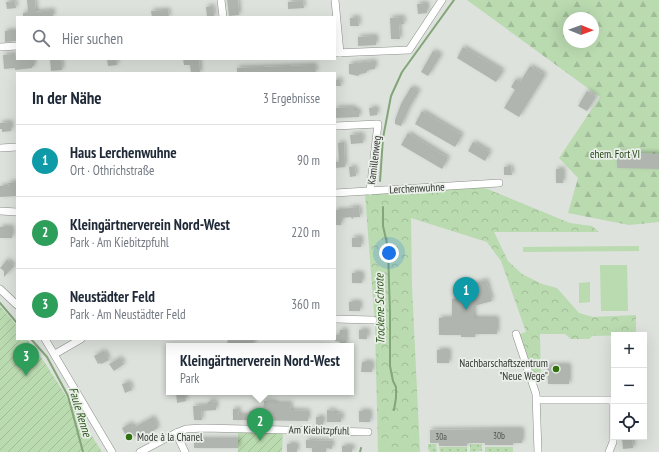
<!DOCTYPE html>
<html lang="de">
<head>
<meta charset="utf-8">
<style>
  :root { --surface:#fff; --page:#f2f2f3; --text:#1f2937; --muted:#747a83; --line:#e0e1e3; --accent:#ea580c }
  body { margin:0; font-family:"PT Sans Narrow",sans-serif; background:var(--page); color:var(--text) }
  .controls { position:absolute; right:12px; bottom:12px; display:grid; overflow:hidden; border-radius:0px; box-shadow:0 4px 16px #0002 }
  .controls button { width:36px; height:36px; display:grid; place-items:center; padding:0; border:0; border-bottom:1px solid var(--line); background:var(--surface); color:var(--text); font:20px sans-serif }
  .compass { position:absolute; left:563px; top:12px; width:36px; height:36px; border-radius:50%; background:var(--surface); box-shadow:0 4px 16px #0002; rotate:91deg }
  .you { position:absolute; left:389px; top:253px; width:14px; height:14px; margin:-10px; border:3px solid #fff; border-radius:50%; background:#1a73e8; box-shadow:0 0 0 6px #1a73e833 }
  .badge { display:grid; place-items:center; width:26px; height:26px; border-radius:50%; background:var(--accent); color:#fff; font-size:13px; font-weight:700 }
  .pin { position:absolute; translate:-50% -33px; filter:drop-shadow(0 1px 2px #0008) }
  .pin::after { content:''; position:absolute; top:21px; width:14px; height:12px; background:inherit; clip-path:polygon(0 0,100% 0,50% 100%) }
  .popup { position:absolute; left:166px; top:343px; width:188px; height:52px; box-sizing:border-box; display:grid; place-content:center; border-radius:0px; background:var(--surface); filter:drop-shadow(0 1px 3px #0005); font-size:13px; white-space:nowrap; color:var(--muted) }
  .popup b { font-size:15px; color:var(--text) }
  .popup::after { content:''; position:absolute; left:50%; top:100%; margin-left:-8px; border:8px solid transparent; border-top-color:var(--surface) }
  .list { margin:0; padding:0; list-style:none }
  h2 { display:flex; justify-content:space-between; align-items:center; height:52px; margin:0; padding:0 16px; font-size:17px }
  h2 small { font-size:13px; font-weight:400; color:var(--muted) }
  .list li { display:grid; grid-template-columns:26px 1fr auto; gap:12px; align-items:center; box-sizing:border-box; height:72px; padding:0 16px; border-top:1px solid var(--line) }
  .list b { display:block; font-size:15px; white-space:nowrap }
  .list p { margin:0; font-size:13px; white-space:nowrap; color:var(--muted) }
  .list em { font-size:13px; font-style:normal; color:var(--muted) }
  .icon { flex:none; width:22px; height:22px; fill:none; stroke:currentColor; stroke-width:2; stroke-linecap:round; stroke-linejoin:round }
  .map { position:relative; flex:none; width:659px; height:452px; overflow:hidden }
  .search { position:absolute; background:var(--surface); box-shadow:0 4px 16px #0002; left:16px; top:16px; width:320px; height:44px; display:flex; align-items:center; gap:10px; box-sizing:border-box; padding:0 14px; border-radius:0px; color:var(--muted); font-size:15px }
  .panel { position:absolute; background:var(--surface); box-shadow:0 4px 16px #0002; left:16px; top:72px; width:320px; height:268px; border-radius:0px }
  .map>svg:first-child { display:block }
</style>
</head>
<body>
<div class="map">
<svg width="659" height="452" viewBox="0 0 659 452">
  <defs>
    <pattern id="grass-dots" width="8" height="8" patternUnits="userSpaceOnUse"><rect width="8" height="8" fill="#badab0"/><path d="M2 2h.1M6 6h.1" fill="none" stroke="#a0bc98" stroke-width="1.8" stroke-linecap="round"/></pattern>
    <pattern id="forest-firs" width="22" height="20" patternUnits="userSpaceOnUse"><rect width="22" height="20" fill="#badab0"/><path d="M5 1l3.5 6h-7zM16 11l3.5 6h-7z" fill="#a0bc98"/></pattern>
    <pattern id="park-crowns" width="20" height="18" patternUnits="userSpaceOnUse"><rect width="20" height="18" fill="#badab0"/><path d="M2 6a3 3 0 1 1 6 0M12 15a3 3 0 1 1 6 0" fill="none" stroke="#a0bc98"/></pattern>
    <pattern id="garden-furrows" width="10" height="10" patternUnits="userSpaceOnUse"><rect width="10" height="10" fill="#badab0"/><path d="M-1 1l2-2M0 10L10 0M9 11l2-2" fill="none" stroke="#a0bc98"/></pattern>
    <filter id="shadow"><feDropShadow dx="2" dy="-2" stdDeviation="2" flood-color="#0004"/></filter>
  </defs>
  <rect width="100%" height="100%" fill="#dde2dc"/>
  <!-- grass -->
  <g fill="url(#grass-dots)">
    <path d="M428 444H436L437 452H430L428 449Z"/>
    <path d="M470 444H482V451L470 452Z"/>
    <path d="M439 447H467V452H440Z"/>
    <rect x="485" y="447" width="28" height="5"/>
  </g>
  <!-- forest -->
  <path fill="url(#forest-firs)" fill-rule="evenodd" d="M467 0H659V222L629 225 568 213 578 178 559 158 600 97ZM569 18H593V42H569Z"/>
  <!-- park -->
  <path fill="url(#park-crowns)" d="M474 187 485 188 570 223 592 226 599 232H494L508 261 522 274 542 284 557 288 579 313 593 317 636 315V335L592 336 589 339H571L565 334H540L541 382 535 381 520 334 526 332 501 261 487 242 411 218 412 287 420 452H378L375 325 365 194Z"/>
  <!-- garden -->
  <g fill="url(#garden-furrows)">
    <path d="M0 306 17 326V339H27L43 360 102 452H0Z"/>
    <path d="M238 428 283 430 282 452H238Z"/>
  </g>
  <!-- pitch -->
  <g fill="#badab0">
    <path d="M639 246V251L523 252V247Z"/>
    <path d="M600 265H627L628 311H601Z"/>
    <path d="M590 282V302L579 303V283Z"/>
  </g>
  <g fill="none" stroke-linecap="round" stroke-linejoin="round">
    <!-- stream -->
    <g stroke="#83a578" stroke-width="2">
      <path d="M380 181 383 138 391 96 402 72 454 0"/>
      <path d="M383 207V226L388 248 390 314V366L393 381 396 387V398L394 410"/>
      <path d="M0 303 17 323"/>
      <path d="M31 339 47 357 68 396 83 452"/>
      <path d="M360 452 361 448"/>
    </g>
  </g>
  <!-- building -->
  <g fill="#b0b5af" filter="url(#shadow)">
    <path d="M27 0H35L36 12 53 10V17H23V13L28 12Z"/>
    <path d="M227 0H238L239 15 229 16Z"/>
    <path d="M15 1 16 8 7 9 6 2Z"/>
    <path d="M303 1 304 8 288 9V2Z"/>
    <path d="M427 3V13L418 14 417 4Z"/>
    <path d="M213 6 214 17H207L206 7Z"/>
    <path d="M168 10 169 17H152L151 11Z"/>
    <path d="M358 17 359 26H350V18Z"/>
    <path d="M403 17 404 24 399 25 400 39H391L390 18Z"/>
    <path d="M5 31H17V41L5 42Z"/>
    <path d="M376 36V45L358 46V37Z"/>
    <path d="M463 47 503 71 496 82 457 58Z"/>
    <path d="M433 51 441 55 428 76 421 72Z"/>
    <path d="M15 54 16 59H34V66H32V68L15 70V68L4 69 3 55Z"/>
    <path d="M50 59H61L62 70 51 71Z"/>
    <path d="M107 59H116L117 65 108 66Z"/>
    <path d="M183 59H199L200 73H191L190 65H184Z"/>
    <path d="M375 61V69L368 70 366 73 360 74 358 76 349 74V64Z"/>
    <path d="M315 65 316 73H237V68Z"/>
    <path d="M530 66 545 75 519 117 504 108 515 90 511 87 516 79 520 82Z"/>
    <path d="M340 79 341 86H335V80Z"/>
    <path d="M411 87 419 91 409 108 401 126 395 124V120L401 104Z"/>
    <path d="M587 91 596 97 587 111 578 106Z"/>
    <path d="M354 107V110H359V117L335 118V108Z"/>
    <path d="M369 108H377V115L370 116Z"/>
    <path d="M422 111 462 135 455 147 415 124Z"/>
    <path d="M11 122V131L2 132V129H0V123Z"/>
    <path d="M408 133 448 158 442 169 401 145Z"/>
    <path d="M362 134 363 143 351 144 350 135Z"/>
    <path d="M473 142 490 152 485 161 468 151Z"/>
    <path d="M338 143H344L345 167 335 168V162H339Z"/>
    <path d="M617 153 659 154V169L617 168Z"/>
    <path d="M349 167H355L356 176 350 177Z"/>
    <path d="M504 167H511L512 175H504Z"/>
    <rect x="556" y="169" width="7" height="14"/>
    <path d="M17 182V196L0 197V186H9L8 183Z"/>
    <path d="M359 207 360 217H354L352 219 351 217 341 218V225H335V210H349V208Z"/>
    <rect x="0" y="227" width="12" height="11"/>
    <path d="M361 237V247H352V238Z"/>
    <path d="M7 260 14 266 4 277V271L0 268Z"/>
    <rect x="352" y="273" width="10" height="10"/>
    <path d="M486 280 492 301 474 306V318H497V334H475V337H461V335H439V318H452V299H457V289H475L473 284Z"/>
    <rect x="349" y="302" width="11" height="9"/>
    <path d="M340 330H346V345L340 344V342L335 341V335H340Z"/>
    <path d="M359 330H368L367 339H359Z"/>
    <path d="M228 339H254L253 346H227Z"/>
    <rect x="437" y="350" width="12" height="13"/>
    <path d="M104 351 109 360 101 364 100 363 98 364 94 356Z"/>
    <path d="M120 358 124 364 114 371 109 364Z"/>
    <path d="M362 362H372V372H361Z"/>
    <path d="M547 365H569V384H548Z"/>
    <path d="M129 382 132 390 125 393 122 384Z"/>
    <path d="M176 392H184L186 401 177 403Z"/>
    <path d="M211 401 216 402V410L201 411 202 420H194L193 406 208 405V402Z"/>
    <path d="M264 401H275V403H291L290 410 308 411V421L233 420V409H239L238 415H249V411H253V409H263Z"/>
    <path d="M327 410 335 411V413L342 414 341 422H327Z"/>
    <rect x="359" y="411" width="11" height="11"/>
    <path d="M153 417 158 428 146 435 144 431 128 440 122 428 131 423 133 428Z"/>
    <rect x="316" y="417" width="7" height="8"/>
    <path d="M522 429V443H513V445H485V443H467V446H439V443H430V430Z"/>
    <path d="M625 437H632L633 448 623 449 622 438Z"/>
    <rect x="194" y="439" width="44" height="9"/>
    <path d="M306 440 332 441V449L326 448V452H312V448H306Z"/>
    <rect x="287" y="444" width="10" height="8"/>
    <path d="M342 446H353L352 452H342Z"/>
  </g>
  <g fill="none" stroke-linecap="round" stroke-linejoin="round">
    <!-- street casing -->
    <g stroke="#8a8e89" stroke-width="8">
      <g id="street">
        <path d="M221 0 223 17"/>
        <path d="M335 0 340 53"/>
        <path d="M0 47 17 46"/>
        <path d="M335 53 409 50 442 0"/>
        <path d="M335 126 378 124 370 191"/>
        <path d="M0 148 17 147"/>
        <path d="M335 193 499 183"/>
        <path d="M0 211 17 212"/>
        <path d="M0 289 17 305"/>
        <path d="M335 319 373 320"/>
        <path d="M516 334 536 394 538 452"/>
        <path d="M45 339 112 452"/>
        <path d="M55 354 81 339"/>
        <path d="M537 400H613V442L609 452"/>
        <path d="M176 433 185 452"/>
        <path d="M140 452 176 433 186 429 203 428 368 432"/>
      </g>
    </g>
    <!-- street -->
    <use href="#street" stroke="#fff" stroke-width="7"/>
  </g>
  <!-- markers -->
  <g fill="#30720f" stroke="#eaefe9" stroke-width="1.5">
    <circle cx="556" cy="369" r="4"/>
    <circle cx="129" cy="437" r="4"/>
  </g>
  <g text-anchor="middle" stroke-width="3.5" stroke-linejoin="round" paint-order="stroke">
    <!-- number labels -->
    <g font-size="9" fill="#525450">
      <text x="499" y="439">30b</text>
      <text x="441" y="440">30a</text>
    </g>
    <!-- park labels -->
    <g font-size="11" fill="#1a3c0d" stroke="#eaefe9">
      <text x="615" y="158">ehem. Fort VI</text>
    </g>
    <!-- street labels -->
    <g font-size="11" fill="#323431" stroke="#eaefe9">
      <text transform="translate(374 160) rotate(-83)" y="4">Kamillenweg</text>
      <text transform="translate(417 188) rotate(-3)" y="4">Lerchenwuhne</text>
      <text transform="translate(319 430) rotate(1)" y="4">Am Kiebitzpfuhl</text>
    </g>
    <!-- poi labels -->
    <g font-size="11" fill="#323431" stroke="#eaefe9" text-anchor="end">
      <text x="548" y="367">Nachbarschaftszentrum<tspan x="548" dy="13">"Neue Wege"</tspan></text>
      <text x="137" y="441" text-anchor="start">Mode à la Chanel</text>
    </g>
    <!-- water labels -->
    <g font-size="12" font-style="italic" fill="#2a5618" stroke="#eaefe9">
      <text transform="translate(380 309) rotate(-91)" y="4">Trockene Schrote</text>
      <text transform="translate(80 412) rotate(73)" y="4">Faule Renne</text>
    </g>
  </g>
</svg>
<div class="controls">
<button>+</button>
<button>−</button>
<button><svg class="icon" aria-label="locate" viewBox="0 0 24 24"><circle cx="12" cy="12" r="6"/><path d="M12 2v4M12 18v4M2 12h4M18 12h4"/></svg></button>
</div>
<svg class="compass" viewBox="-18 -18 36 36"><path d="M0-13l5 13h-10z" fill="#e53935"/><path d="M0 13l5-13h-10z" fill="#747a83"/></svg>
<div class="you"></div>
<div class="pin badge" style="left:466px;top:310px;background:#0f9aa8">1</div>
<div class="pin badge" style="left:260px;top:441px;background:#2e9e5b">2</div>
<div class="popup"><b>Kleingärtnerverein Nord-West</b>Park</div>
<div class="pin badge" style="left:26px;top:376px;background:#2e9e5b">3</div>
<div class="search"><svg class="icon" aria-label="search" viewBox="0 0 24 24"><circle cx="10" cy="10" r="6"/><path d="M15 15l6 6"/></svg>Hier suchen</div>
<section class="panel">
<h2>In der Nähe<small>3 Ergebnisse</small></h2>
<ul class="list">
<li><span class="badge" style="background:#0f9aa8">1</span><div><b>Haus Lerchenwuhne</b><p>Ort · Othrichstraße</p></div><em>90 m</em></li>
<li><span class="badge" style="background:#2e9e5b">2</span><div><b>Kleingärtnerverein Nord-West</b><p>Park · Am Kiebitzpfuhl</p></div><em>220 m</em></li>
<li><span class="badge" style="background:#2e9e5b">3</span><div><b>Neustädter Feld</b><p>Park · Am Neustädter Feld</p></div><em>360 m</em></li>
</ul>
</section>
</div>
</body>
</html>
